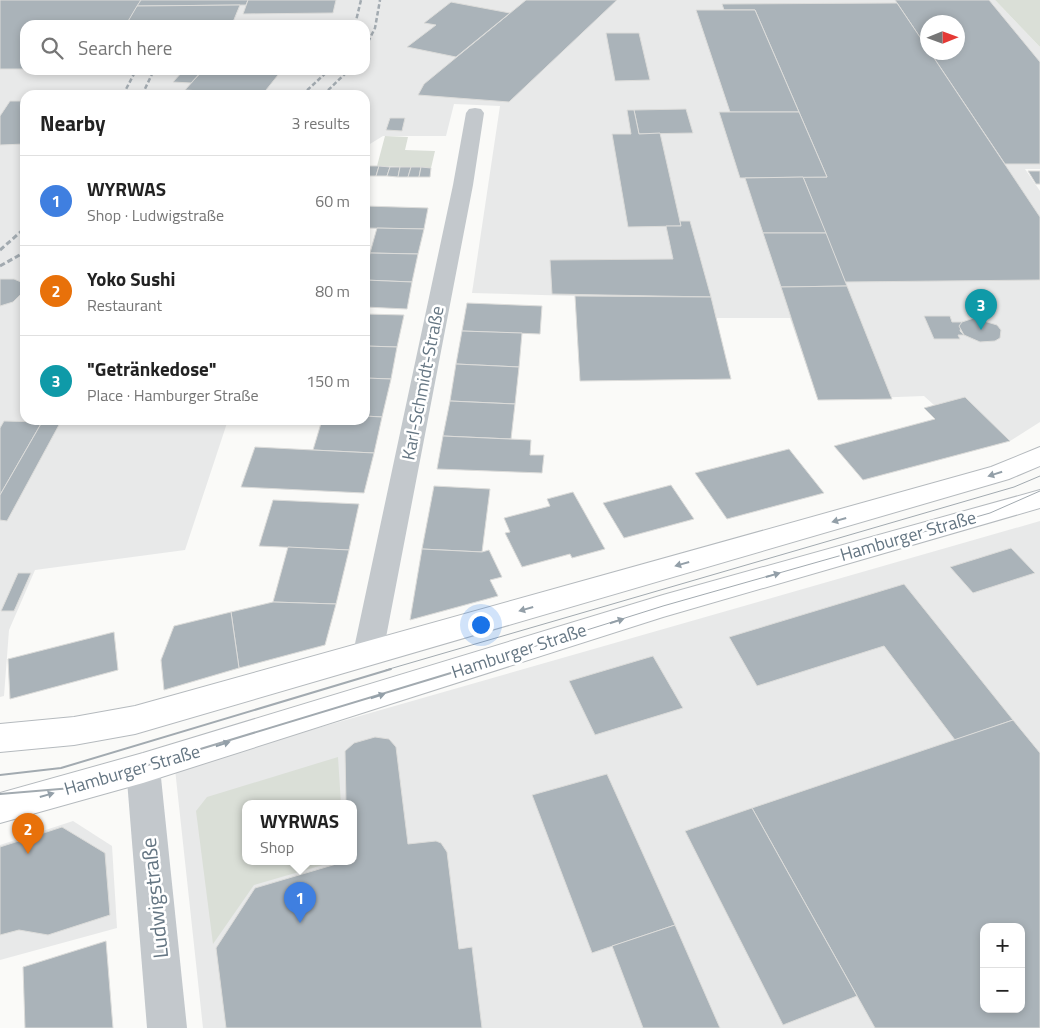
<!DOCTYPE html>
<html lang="en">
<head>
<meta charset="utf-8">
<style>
  :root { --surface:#fff; --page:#f6f6f6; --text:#222; --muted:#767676; --line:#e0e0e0; --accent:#e4572e }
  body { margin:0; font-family:"Titillium Web",sans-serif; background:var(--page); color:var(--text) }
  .controls { position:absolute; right:15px; bottom:15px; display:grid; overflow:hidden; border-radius:10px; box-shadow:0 2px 8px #0003 }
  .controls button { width:45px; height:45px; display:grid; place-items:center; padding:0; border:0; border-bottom:1px solid var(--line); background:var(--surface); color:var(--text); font:25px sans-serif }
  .compass { position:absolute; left:920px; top:15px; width:45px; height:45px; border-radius:50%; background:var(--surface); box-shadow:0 2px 8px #0003; rotate:89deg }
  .you { position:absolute; left:480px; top:624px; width:18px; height:18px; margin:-12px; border:4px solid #fff; border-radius:50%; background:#1a73e8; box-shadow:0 0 0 8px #1a73e833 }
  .badge { display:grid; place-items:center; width:32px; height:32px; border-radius:50%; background:var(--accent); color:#fff; font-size:16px; font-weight:700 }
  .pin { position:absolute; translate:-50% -41px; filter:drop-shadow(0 1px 2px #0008) }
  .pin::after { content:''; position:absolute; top:26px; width:18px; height:15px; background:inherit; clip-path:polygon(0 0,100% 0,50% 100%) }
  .popup { position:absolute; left:242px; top:800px; width:115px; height:65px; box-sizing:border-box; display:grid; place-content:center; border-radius:10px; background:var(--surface); filter:drop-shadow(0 1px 4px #0005); font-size:16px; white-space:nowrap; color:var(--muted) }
  .popup b { font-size:19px; color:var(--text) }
  .popup::after { content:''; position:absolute; left:50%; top:100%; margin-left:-10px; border:10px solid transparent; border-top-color:var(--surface) }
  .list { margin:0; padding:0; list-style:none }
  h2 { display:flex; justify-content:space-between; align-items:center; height:65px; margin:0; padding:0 20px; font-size:21px }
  h2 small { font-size:16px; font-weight:400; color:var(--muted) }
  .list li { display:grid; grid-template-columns:32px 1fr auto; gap:15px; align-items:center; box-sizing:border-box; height:90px; padding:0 20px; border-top:1px solid var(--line) }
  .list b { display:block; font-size:19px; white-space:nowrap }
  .list p { margin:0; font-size:16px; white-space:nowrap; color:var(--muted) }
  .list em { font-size:16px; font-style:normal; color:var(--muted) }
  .icon { flex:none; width:28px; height:28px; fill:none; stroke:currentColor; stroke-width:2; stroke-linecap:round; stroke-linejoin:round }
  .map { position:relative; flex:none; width:1040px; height:1028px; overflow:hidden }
  .search { position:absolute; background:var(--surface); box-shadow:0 2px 8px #0003; left:20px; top:20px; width:350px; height:55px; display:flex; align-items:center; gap:12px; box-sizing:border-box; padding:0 18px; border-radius:15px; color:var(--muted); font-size:19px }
  .panel { position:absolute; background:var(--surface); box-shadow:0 2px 8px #0003; left:20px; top:90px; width:350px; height:335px; border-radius:15px }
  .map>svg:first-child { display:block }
</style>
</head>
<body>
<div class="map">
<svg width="1040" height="1028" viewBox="0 0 1040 1028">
  <rect width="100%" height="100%" fill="#fafaf8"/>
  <!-- built -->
  <g fill="#e8e9e9" fill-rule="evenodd">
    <path d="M0 0H995L1040 47V169H1025L1040 191V422L1010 441 965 397 934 405 924 396 818 400 790 318H716L731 379 580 381 575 296 472 293 500 106 454 104 446 136H383L365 147V95H25V420H228L185 550 35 570 9 630 4 696 0 697ZM928 22H958V52H928ZM25 25H365V70H25Z"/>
    <path d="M1040 521V1028H203L175 769ZM246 804H354V862H246ZM984 927H1021V1009H984Z"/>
    <path d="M73 821 112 846 117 928 0 960V845Z"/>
  </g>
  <!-- green -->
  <g fill="#dadfd7">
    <path d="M995 0H1040V47Z"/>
    <path d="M385 136 408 137 405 150 435 151 431 168 377 166Z"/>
    <path d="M338 757 341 804H246V862H333L254 885 213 944 196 811 207 797Z"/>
  </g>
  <!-- building -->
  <g fill="#aab3b9" stroke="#dcdcda" fill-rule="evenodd">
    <path d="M0 0H141L126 25H25V69H0Z"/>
    <path d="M141 0H248L246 5 137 6Z"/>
    <path d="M248 0H336L333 13 243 14Z"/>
    <path d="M526 0H617L509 102 418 95 424 84Z"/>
    <path d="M895 0H989L1040 62V164H1005L930 52H958V22H928V49Z"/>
    <path d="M451 2 510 13 456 57 407 47 436 25 424 23Z"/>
    <path d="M897 3 928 49V52H930L1040 217V280L845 282 803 177H827L755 10H724L722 4Z"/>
    <path d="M240 5 233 22 127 23 137 6Z"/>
    <path d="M696 10H755L799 112H730Z"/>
    <path d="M606 33H639L650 80 615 81Z"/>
    <path d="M203 70H282L262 95 185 90Z"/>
    <path d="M183 71 201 72 191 83 173 82Z"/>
    <path d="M10 101H25V144L0 145V116Z"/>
    <path d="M686 109 693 133 639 134 634 110Z"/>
    <path d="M627 110H634L639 134 660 133 681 226 628 227 612 134H631Z"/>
    <path d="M719 112H799L827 177 740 178Z"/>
    <path d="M390 118H405L402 131 386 130Z"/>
    <path d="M369 166H379L376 176H366Z"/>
    <path d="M379 166 390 167 387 176H376Z"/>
    <path d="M390 167H400L398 177 387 176Z"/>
    <path d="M400 167H411L408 177H398Z"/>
    <path d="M411 167H421L419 177H408Z"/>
    <path d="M421 167 431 168 430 177H419Z"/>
    <path d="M1028 171H1040V184H1036Z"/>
    <path d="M803 177 826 233H763L745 178Z"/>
    <path d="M365 206 428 208 424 229 365 228Z"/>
    <path d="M680 221H690L711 297 552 294 550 260 673 259 666 226H681Z"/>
    <path d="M377 228 424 229 418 254 370 253Z"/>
    <path d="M763 233H826L847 286 781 287Z"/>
    <path d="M370 253 418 254 412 282 365 280Z"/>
    <path d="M0 279H14L21 282 24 291 13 302 0 306Z"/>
    <path d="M365 280 412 282 407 309 365 307Z"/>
    <path d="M847 286 892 399 818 400 781 287Z"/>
    <path d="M575 296 711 297 731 379 580 381Z"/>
    <path d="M467 303 542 306 540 334 462 331Z"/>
    <path d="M365 314 404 315 397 347 365 346Z"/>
    <path d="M924 316H950L952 322H962L960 331 964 335H958L960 339H934Z"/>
    <path d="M974 318 997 325 1001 330 1000 338 995 341 980 342 964 335 959 326 962 322Z"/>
    <path d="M462 331 522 333 519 367 456 364Z"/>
    <path d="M365 346 397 347 391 379 365 378Z"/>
    <path d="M456 364 519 367 515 404 450 401Z"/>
    <path d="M365 378 391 379 382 417 365 416Z"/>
    <path d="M965 397 1010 441 863 480 834 446 935 419 924 408Z"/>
    <path d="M450 401 515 404 511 439 443 436Z"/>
    <path d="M365 416 382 417 374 453 313 450 322 420H365Z"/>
    <path d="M4 421 42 422 0 495V428Z"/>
    <path d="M42 422 60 423 7 521 0 520V495Z"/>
    <path d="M443 436 531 440 530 455H544L542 473 437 469Z"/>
    <path d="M255 447 313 450 374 453 364 493 241 487Z"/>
    <path d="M789 449 824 493 727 519 695 473Z"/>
    <path d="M671 485 694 519 624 538 603 503Z"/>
    <path d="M434 486 490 489 482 552 422 549Z"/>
    <path d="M573 492 605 549 572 558 570 554 522 567 505 533 510 532 504 518 550 506 547 499Z"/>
    <path d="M273 500 359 504 349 550 259 546Z"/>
    <path d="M288 547 349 550 336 604 273 602Z"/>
    <path d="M1011 548 1035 573 973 593 950 567Z"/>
    <path d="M422 549 482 552 489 550 502 577 490 580 498 596 410 620Z"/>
    <path d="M18 573H31L14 611H1Z"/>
    <path d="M904 584 1013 720 955 740 884 646 757 686 729 637Z"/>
    <path d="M273 602 336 604 325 645 239 668 231 612Z"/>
    <path d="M231 612 239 668 164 690 161 660 174 626Z"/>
    <path d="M114 632 118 670 10 699 8 659Z"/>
    <path d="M653 656 683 708 595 735 569 681Z"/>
    <path d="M1013 720 1040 753V1028H875L752 808ZM984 927H1021V1009H984Z"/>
    <path d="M375 737 389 739 396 747 408 844 436 841 441 843 447 852 459 949 472 947 482 1028H226L216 948 255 888 343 862H354V804H346L345 751 354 743Z"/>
    <path d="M607 774 675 925 592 953 532 795Z"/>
    <path d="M752 808 857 996 783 1025 685 831Z"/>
    <path d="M62 827 105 853 110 915 48 935 19 930 0 935V847Z"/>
    <path d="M675 925 720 1028H643L612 946Z"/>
    <path d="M106 941 113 1028H25L23 967Z"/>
  </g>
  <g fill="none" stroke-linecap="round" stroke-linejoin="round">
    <!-- primary casing -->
    <g stroke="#b5babe" stroke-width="2">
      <g id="primary">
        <path d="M1040 447V466L1009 479 135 734 74 745 0 752V724L74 717 135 706 991 467Z"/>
        <path d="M1040 490V508L663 617 143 783 0 823V793L143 753 663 595Z"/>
      </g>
    </g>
    <!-- minor -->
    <g fill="#c3c8cc" fill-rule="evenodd">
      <path d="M475 108 481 109 484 113 473 185 383 653 379 662 368 665 357 662 353 653 453 185 466 113 469 109Z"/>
      <path d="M143 753 155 758 160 768 187 1028H147L126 768 131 758Z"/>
    </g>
    <!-- primary -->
    <use href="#primary" fill="#fff" fill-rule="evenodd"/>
    <!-- tram-far1 -->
    <g stroke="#a2aab0" stroke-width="1">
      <path d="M386 670 1014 487 1040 476"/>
      <path d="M460 670 663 606 990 513 1040 491"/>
    </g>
    <!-- tram -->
    <g stroke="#a2aab0" stroke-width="2">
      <path d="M0 775 61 768 391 669"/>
      <path d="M0 794 72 788 464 669"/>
    </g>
    <!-- rail-far1 -->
    <g stroke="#a2aab0" stroke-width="2.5" stroke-dasharray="4.5 2.5" stroke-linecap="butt">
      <path d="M160 25 161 23"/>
      <path d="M177 25 178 23"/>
      <path d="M355 25 361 0"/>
      <path d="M365 48 375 28 380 0"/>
      <path d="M123 95 136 70"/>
      <path d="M142 95 154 70"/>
      <path d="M302 95 329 70"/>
      <path d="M323 95 349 70"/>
    </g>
    <!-- rail -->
    <g stroke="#a2aab0" stroke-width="3" stroke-dasharray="5.5 3" stroke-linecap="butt">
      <path d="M0 250 25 228"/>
      <path d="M0 266 25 252"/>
    </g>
  </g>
  <!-- one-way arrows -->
  <defs><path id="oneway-solid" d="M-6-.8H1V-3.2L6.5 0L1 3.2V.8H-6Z" transform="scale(1.25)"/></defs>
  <g fill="#939fa8">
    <use href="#oneway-solid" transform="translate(995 474) rotate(163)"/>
    <use href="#oneway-solid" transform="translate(839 520) rotate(164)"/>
    <use href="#oneway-solid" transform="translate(682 564) rotate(164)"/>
    <use href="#oneway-solid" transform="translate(773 575) rotate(-16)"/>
    <use href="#oneway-solid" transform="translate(526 609) rotate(164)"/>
    <use href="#oneway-solid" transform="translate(617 621) rotate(-18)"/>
    <use href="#oneway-solid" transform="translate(378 696) rotate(-17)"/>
    <use href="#oneway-solid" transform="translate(223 744) rotate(-17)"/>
    <use href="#oneway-solid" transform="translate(47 795) rotate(-16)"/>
  </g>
  <g text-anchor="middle" stroke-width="5" stroke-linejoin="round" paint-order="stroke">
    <!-- street labels -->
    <g font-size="18" fill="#657683" stroke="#fff">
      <text transform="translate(423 383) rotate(-79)" y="6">Karl-Schmidt-Straße</text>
      <text transform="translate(908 536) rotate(-16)" y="6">Hamburger Straße</text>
      <text transform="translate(519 651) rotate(-18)" y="6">Hamburger Straße</text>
      <text transform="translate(132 770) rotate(-16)" y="6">Hamburger Straße</text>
    </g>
    <!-- near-street labels -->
    <g font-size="21" fill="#657683" stroke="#fff">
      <text transform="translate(155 898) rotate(-96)" y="7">Ludwigstraße</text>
    </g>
  </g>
</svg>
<div class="controls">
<button>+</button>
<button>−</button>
</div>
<svg class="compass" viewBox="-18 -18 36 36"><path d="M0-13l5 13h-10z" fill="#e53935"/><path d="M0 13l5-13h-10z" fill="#767676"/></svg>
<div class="you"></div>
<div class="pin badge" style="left:300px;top:923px;background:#3f7fe0">1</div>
<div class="popup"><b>WYRWAS</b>Shop</div>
<div class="pin badge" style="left:28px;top:854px;background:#e8710a">2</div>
<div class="pin badge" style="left:981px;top:330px;background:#0f9aa8">3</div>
<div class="search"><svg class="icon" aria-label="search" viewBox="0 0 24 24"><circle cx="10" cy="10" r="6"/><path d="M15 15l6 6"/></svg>Search here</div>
<section class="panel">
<h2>Nearby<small>3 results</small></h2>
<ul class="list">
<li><span class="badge" style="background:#3f7fe0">1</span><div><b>WYRWAS</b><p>Shop · Ludwigstraße</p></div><em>60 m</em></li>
<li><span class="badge" style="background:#e8710a">2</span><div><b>Yoko Sushi</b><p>Restaurant</p></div><em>80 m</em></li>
<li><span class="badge" style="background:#0f9aa8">3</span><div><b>&quot;Getränkedose&quot;</b><p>Place · Hamburger Straße</p></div><em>150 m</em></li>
</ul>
</section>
</div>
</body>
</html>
